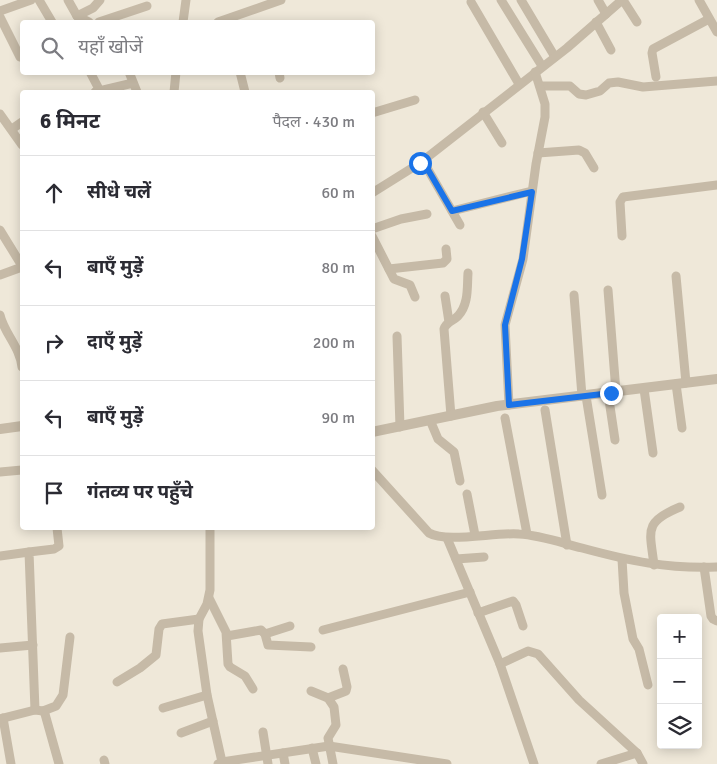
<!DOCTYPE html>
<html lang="hi">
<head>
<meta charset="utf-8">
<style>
  :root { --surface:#fff; --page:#f2f2f3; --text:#2b2b33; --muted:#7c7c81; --line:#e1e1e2 }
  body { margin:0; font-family:Signika,"Noto Sans Devanagari",sans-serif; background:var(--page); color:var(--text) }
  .controls { position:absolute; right:15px; bottom:15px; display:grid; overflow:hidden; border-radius:5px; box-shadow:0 2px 12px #0003 }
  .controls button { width:45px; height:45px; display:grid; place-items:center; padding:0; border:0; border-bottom:1px solid var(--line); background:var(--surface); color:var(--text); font:25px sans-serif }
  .stop { position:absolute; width:15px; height:15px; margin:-11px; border:4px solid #1a73e8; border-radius:50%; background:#fff }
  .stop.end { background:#1a73e8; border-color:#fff; box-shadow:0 1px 5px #0008 }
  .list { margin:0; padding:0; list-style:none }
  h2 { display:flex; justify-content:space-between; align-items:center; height:65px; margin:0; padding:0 20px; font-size:21px }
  h2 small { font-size:16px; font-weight:400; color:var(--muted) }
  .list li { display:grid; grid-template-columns:32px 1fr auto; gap:15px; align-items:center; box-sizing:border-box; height:75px; padding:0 20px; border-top:1px solid var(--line) }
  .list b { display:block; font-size:19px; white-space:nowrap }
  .list em { font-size:16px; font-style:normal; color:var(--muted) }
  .icon { flex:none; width:28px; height:28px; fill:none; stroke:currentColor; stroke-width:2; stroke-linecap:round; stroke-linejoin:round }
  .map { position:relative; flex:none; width:717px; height:764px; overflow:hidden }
  .search { position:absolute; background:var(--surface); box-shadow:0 2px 12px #0003; left:20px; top:20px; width:355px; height:55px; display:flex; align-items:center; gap:12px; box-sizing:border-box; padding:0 18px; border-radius:5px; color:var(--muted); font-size:19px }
  .panel { position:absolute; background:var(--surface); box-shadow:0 2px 12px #0003; left:20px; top:90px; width:355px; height:440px; border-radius:5px }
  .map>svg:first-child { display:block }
</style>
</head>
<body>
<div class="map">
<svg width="717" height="764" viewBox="0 0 717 764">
  <rect width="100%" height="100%" fill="#efe8d9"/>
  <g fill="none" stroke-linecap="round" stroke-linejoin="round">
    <!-- minor -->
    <g stroke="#c6baa7" stroke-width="9">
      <path d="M39 0 52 22"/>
      <path d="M68 0 77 16 89 22"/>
      <path d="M501 0 542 66"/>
      <path d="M521 0 555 57"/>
      <path d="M598 0 606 14"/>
      <path d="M623 0 637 22"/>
      <path d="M699 0 717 32"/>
      <path d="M471 2 519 84"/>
      <path d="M0 11 31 0"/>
      <path d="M77 16 93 8 100 0"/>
      <path d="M0 17 20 57"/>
      <path d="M99 22 147 6"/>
      <path d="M183 22 186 0"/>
      <path d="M218 22 281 0"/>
      <path d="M596 22 611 50"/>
      <path d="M90 72 100 91"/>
      <path d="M129 72 137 92"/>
      <path d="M240 72 245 92"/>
      <path d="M279 72 280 78"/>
      <path d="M656 77 652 53 653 49 709 19"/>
      <path d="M540 86H570L579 94 586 95 600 91 609 83 618 82 643 87 717 81"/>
      <path d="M95 92 133 83"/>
      <path d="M174 92 176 72"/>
      <path d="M483 112 502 143"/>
      <path d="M372 113 415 100"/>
      <path d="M0 114 22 145"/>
      <path d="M12 129 22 122"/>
      <path d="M538 153 579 150 585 153 594 168"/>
      <path d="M423 161 460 225"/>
      <path d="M372 193 420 163 567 48 622 0"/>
      <path d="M452 211 532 191"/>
      <path d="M372 229 401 219 427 214"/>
      <path d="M0 230 22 266"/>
      <path d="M372 236 394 279 410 285 415 297"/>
      <path d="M622 236 620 202 623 197 717 185"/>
      <path d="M389 269 443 263 447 259 446 249"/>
      <path d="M0 275 22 267"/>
      <path d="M676 276 686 383"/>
      <path d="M608 290 616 392"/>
      <path d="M574 295 582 396"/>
      <path d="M445 296 449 322"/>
      <path d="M0 315C4 333 20 347 22 367"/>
      <path d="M397 336 400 427"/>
      <path d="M676 384 682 428"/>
      <path d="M644 389 653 453"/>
      <path d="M608 393 615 440"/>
      <path d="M586 396 602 495"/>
      <path d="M509 405 505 325 523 259 536 164 545 117V104L535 72"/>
      <path d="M545 410 567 545"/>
      <path d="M451 416 444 329C446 322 453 321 458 316 469 304 467 287 468 273"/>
      <path d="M505 418 527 534"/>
      <path d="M430 420 438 439 454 452 460 481"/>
      <path d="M372 470 429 533C446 543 496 532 519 534 540 535 562 543 582 548 630 561 667 569 717 567"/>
      <path d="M0 472 22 470"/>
      <path d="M467 494 475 535"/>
      <path d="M57 528 59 546 54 549 29 552 35 710 43 711 45 714 59 764"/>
      <path d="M210 528V590L207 604 199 619 198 631 207 695 222 762 218 764"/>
      <path d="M447 538 500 664 534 764"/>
      <path d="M0 556 29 552"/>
      <path d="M456 559 484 557"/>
      <path d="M622 559 624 593 633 639 639 649 648 685"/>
      <path d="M654 565C650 531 643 522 680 507"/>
      <path d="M704 567 711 616 713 619 717 621"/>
      <path d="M209 598 226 632 228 664 230 667 245 676 253 689"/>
      <path d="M478 613 513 601 516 605 523 626"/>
      <path d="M323 630 470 592"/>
      <path d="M265 634 290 626"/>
      <path d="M227 636 261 630 265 634 268 645 311 647"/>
      <path d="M0 648 33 645"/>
      <path d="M500 664 528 651 538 654 579 700 637 753 643 764"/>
      <path d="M117 682 140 668 156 655 159 629 162 624 199 619"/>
      <path d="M311 691 328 698 334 707 336 725 328 738 333 764"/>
      <path d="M328 698 346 691 347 687 343 669"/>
      <path d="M163 708 207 695"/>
      <path d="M43 711 56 706 63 695 70 637"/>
      <path d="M3 718 11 764"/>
      <path d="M0 719 35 710"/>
      <path d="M263 732 268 764"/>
      <path d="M181 733 213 721"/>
      <path d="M312 748 316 764"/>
      <path d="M283 753 285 764"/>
      <path d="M104 760 105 764"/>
      <path d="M223 764 222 762 329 746 447 764"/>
      <path d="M601 764 637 753"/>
    </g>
    <!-- tertiary -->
    <g stroke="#c6baa7" stroke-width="10">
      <path d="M0 429 22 426"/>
      <path d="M372 432 497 406 717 379"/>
    </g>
  </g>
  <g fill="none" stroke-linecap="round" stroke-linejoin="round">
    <!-- route -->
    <path stroke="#1a73e8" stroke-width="6" d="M420 163 423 161 452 211 532 192 522 259 505 325 509 405 611 393"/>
  </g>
</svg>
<div class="controls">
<button>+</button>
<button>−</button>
<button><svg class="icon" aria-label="layers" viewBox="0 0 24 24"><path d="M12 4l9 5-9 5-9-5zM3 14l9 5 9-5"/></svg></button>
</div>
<div class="stop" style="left:420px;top:163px"></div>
<div class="stop end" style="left:611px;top:393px"></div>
<div class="search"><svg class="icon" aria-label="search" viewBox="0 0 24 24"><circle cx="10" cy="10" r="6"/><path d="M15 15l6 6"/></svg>यहाँ खोजें</div>
<section class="panel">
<h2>6 मिनट<small>पैदल · 430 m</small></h2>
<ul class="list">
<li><svg class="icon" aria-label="ahead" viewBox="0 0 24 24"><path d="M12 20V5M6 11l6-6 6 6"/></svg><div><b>सीधे चलें</b></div><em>60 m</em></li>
<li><svg class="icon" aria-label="left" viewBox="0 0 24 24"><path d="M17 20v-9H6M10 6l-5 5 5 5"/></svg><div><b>बाएँ मुड़ें</b></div><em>80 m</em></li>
<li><svg class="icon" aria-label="right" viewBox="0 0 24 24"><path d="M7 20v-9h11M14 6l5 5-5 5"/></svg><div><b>दाएँ मुड़ें</b></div><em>200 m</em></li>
<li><svg class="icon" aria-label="left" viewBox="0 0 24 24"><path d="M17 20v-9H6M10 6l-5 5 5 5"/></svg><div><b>बाएँ मुड़ें</b></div><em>90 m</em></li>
<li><svg class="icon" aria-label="arrive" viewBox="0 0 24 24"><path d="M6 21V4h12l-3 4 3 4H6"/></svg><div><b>गंतव्य पर पहुँचे</b></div></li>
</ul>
</section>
</div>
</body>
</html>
